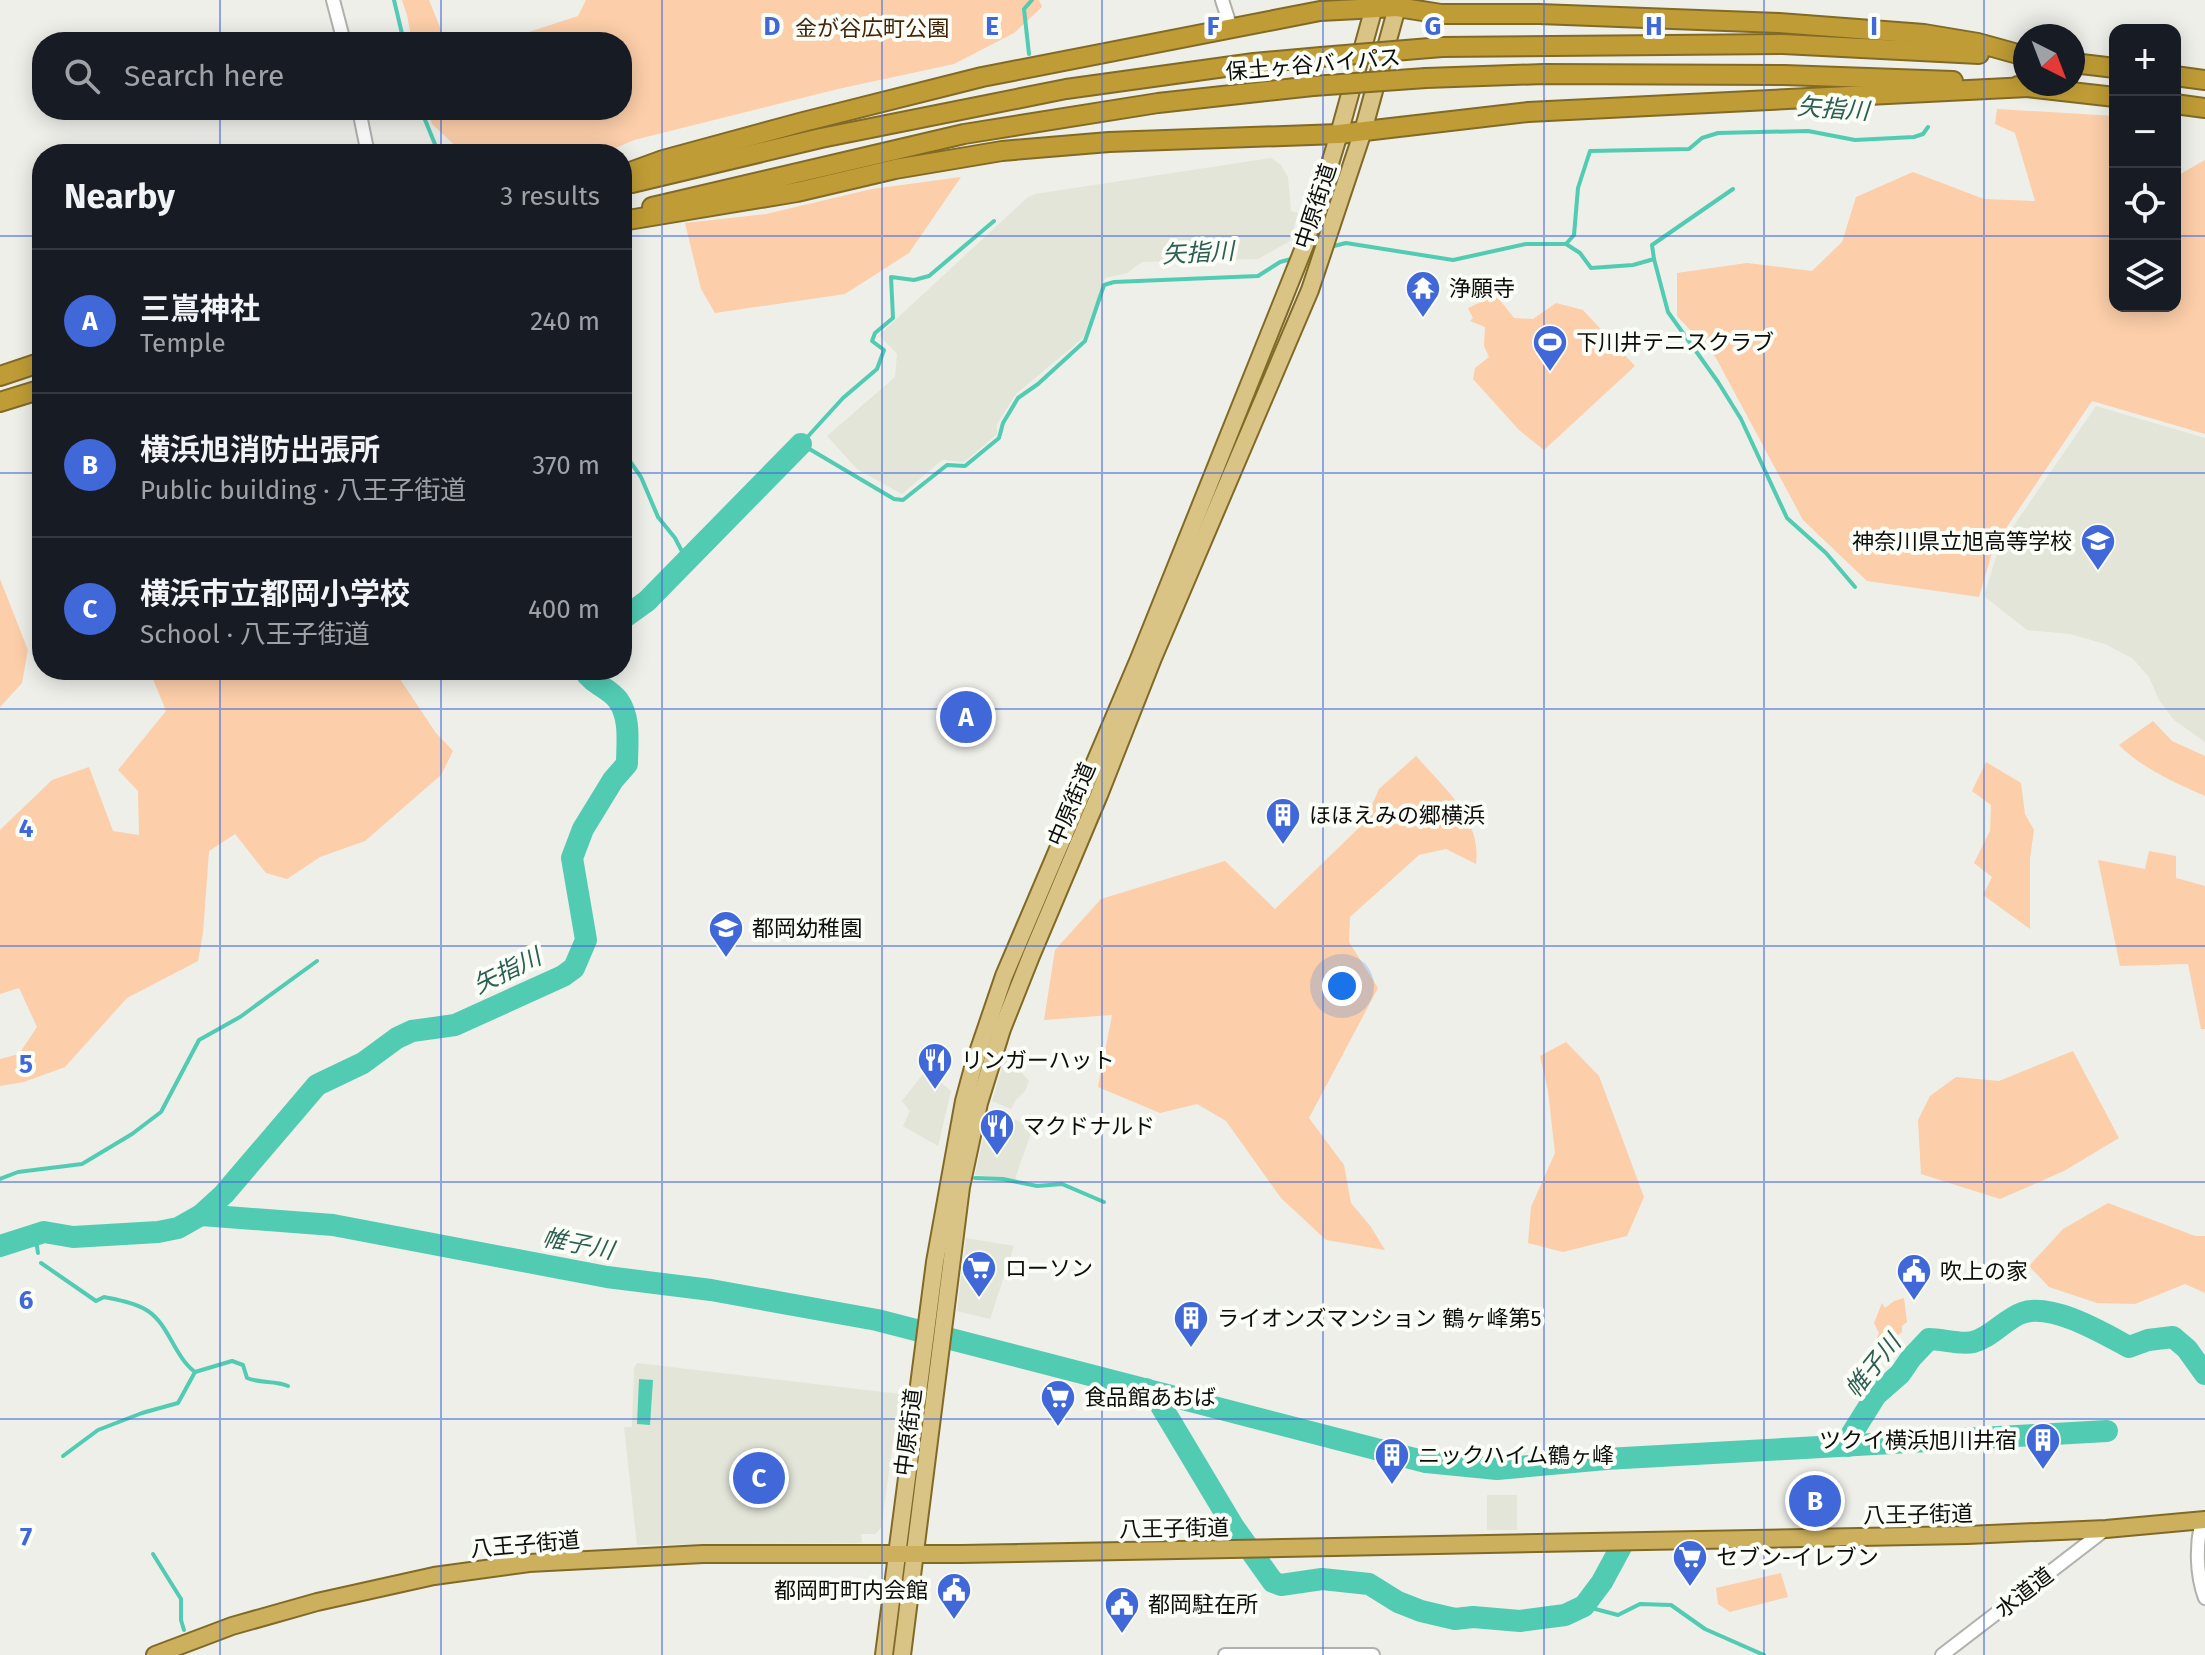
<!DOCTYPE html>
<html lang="en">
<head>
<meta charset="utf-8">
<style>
  :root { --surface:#171b24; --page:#20242c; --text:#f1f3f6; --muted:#9ea1a6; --line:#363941; --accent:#4068d9 }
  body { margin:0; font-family:"Fira Sans","Noto Sans JP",sans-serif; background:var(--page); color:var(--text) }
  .controls { position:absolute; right:24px; top:24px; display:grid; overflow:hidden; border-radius:16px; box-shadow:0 4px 20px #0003 }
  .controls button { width:72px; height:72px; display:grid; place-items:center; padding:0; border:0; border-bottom:2px solid var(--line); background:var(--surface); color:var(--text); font:40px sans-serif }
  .compass { position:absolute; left:2013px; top:24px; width:72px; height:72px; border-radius:50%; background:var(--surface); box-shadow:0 4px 20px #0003; rotate:138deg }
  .you { position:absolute; left:1342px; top:986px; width:28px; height:28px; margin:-20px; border:6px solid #fff; border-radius:50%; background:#1a73e8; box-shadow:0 0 0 12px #1a73e833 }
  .badge { display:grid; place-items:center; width:52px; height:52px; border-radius:50%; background:var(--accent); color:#fff; font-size:26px; font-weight:700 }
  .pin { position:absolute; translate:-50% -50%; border:4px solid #fff; box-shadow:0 2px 8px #0006 }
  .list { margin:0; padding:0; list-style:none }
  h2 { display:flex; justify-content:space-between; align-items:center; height:104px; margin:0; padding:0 32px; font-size:34px }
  h2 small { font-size:26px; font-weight:400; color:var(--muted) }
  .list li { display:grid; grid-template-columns:52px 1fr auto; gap:24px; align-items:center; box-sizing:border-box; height:144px; padding:0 32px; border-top:2px solid var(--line) }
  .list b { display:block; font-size:30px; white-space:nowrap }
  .list p { margin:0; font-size:26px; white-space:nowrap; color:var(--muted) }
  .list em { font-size:26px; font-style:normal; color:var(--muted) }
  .icon { flex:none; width:44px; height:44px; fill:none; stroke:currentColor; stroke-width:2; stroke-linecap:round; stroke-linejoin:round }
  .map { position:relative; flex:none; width:2205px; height:1655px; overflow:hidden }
  .search { position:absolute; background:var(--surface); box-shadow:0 4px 20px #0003; left:32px; top:32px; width:600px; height:88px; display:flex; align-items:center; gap:20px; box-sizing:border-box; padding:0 28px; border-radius:32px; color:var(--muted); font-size:30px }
  .panel { position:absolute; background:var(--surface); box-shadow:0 4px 20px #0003; left:32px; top:144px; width:600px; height:536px; border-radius:32px }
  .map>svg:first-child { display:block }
</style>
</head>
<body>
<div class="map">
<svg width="2205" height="1655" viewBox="0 0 2205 1655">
  <rect width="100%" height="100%" fill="#eeefe9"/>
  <!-- built -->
  <g fill="#e2e5d8">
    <path d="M1271 158 1281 165 1288 177 1291 211 1298 213 1290 241 1258 259 1142 262 1127 273 1105 278 1083 338 1016 394 997 424V434L964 462 942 460 902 494 857 469 827 436 895 377 897 354 879 335 1027 198 1035 194Z"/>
    <path d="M2096 406 2205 438V742L2174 720 2159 700 2149 677 2132 658 2105 644 2070 634 2027 630 1984 596 1999 547Z"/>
    <path d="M1006 1055 1029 1081 1025 1091 1015 1101 1011 1109 992 1101Z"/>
    <path d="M926 1070 951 1091 938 1146 903 1126 910 1111 902 1101Z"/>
    <path d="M994 1111 1033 1127 1015 1179 975 1175 989 1112Z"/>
    <path d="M966 1238 1014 1246 990 1319 957 1311Z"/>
    <path d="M637 1363 900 1394 881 1528 875 1534H861L862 1543 637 1545 624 1427H632L634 1368Z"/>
    <rect x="1487" y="1495" width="30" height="35"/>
  </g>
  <!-- green -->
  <g fill="#fccea9">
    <path d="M402 0H429L446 42H412L407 15Z"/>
    <path d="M586 0H1039L1042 7 1014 33 954 64 838 89 634 140 602 154H464L432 124 427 110H622V42H498L578 16Z"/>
    <path d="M1997 109 2115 116V306H2175V177L2205 160V434L2092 401 1994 546 1979 597 1867 581 1803 520 1716 358 1677 316V273L1747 263 1812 271 1842 242 1856 197 1913 172 1984 199 2035 201 2015 133 1995 124Z"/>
    <path d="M961 177 909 253 845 294 715 313 701 289 685 223 766 214 872 189Z"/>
    <path d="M1496 295 1514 318 1533 319 1556 303 1583 310 1635 366 1544 450 1519 430 1473 379 1475 368 1489 357 1484 346 1485 327 1470 321 1473 318 1468 308Z"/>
    <path d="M0 579 28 650 22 683 0 707Z"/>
    <path d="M156 670H394L436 733 453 751 441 775 365 841 320 857 287 879 266 873 235 834 209 851 203 933 198 961 127 998 65 1067 24 1082 0 1086V1059L19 1054 37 1027 19 988 0 994V830L52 780 89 767 113 831 139 835 138 791 118 770 166 711 153 679Z"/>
    <path d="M2153 721 2172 741 2205 756V796C2174 782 2143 769 2119 745Z"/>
    <path d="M1416 756C1444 788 1482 819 1476 864L1446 849 1419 855 1350 917 1349 942 1378 988 1309 1118 1344 1165 1351 1203 1371 1227 1385 1250 1326 1240 1281 1198 1226 1121 1197 1104 1160 1113 1098 1087 1112 1015 1044 1020 1055 950 1101 899 1225 861 1275 909 1364 823 1379 789Z"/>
    <path d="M1986 762 2021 783 2025 814 2034 830 2030 858V929L1983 895 1992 877 1974 863 1990 831 1991 805 1972 791Z"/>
    <path d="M2149 851 2176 856V878L2205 886V1029H2201L2188 964 2120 966 2098 860 2145 869Z"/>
    <path d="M1566 1042 1599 1076 1644 1197 1627 1236 1563 1252 1528 1243 1531 1207 1555 1153 1548 1091 1540 1056Z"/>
    <path d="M2073 1051 2119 1138 2064 1171 2000 1199 1921 1174 1918 1120 1930 1096 1956 1077 1999 1081Z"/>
    <path d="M2108 1203 2195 1236H2205V1293L2185 1284 2135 1304 2097 1303 2049 1287 2029 1266 2063 1229Z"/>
    <path d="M1904 1298 1907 1322 1902 1326V1332L1890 1341 1884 1351 1873 1347 1879 1333 1874 1323 1882 1303 1885 1308 1894 1301Z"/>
    <path d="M1781 1573 1788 1597 1730 1612 1718 1604 1716 1588Z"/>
  </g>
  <!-- water -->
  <path fill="#52cbb3" d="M639 1379 653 1380 650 1425 637 1424Z"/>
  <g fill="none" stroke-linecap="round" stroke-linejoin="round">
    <!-- stream -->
    <g stroke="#52cbb3" stroke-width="4">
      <path d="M394 0 404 42"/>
      <path d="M1029 54 1024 9 1032 0"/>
      <path d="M421 110 439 154"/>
      <path d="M994 221 929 276 914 280 891 277 893 318 875 333 872 341 884 350 877 369 843 398 801 444 894 499 903 500 947 465 965 466 999 438 1003 423 1018 398 1038 384 1085 341 1104 285 1114 282 1258 276 1280 262 1295 258"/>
      <path d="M1566 244 1580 253 1591 268 1633 265 1654 259 1652 245 1733 189"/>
      <path d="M1330 247 1346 243 1453 260 1526 244H1566L1574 235 1578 188 1590 151 1689 149 1702 138 1718 133 1808 131 1855 140 1914 137 1923 134 1928 127"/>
      <path d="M1654 259 1668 312 1718 382 1741 419 1787 518 1826 553 1855 587"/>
      <path d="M622 450 641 477 658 517 675 538 686 559"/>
      <path d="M975 1178 1003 1179 1037 1186 1062 1184 1104 1202"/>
      <path d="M0 1179 18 1172 82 1164 132 1134 161 1112 199 1040 240 1017 317 961"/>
      <path d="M35 1234 38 1253"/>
      <path d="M41 1263 96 1301 104 1297C118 1300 136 1303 148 1311 169 1325 174 1356 195 1372L232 1361 243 1365 247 1378C261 1384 274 1380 288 1386"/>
      <path d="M63 1456 98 1430 142 1413 178 1403 195 1372"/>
      <path d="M153 1554 181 1599V1620L184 1630"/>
      <path d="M1584 1606 1618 1615 1640 1604 1671 1605 1705 1629 1764 1655"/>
    </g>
    <!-- river -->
    <g stroke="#52cbb3" stroke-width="22">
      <path d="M622 619 647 601 801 444"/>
      <path d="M201 1215 333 1225 607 1277 711 1290 877 1320 1426 1462 1497 1469 1606 1459 2107 1431"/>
      <path d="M0 1246 44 1232 73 1237 158 1232 178 1228 201 1215 224 1194 317 1085 363 1063 397 1038 412 1031 455 1025 563 976 574 968 586 940 572 858 583 829 613 780 627 764C627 743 631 718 618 700 609 688 592 684 584 670"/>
      <path d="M1146 1389 1157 1399 1233 1526 1273 1582 1281 1585 1322 1579 1369 1584 1398 1602 1421 1611 1455 1619 1473 1617 1520 1621 1565 1615 1584 1606 1602 1582 1622 1545"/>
      <path d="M1848 1446 1851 1435 1876 1395 1900 1374 1911 1358 1929 1339C1942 1339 1961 1345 1973 1342 1992 1337 2005 1319 2022 1313 2051 1302 2103 1333 2129 1347L2148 1340 2173 1337 2187 1349 2205 1374"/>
    </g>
    <!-- tertiary casing -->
    <g stroke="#b0b1ac" stroke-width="16">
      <g id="tertiary">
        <path d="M333 0 344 42"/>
        <path d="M1222 0 1231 28"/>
        <path d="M359 110 368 154"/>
        <path d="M2202 1520C2196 1544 2196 1574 2205 1598"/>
        <path d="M1225 1655H1373"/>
        <path d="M1942 1655 2106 1529"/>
      </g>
    </g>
    <!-- primary casing -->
    <g stroke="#816a26" stroke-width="20">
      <g id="primary">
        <path d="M884 1655 935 1262 964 1101 974 1064 1004 976 1139 659 1305 245 1339 134 1376 0"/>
        <path d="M902 1655 961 1187 979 1103 1002 1029 1031 956 1099 795 1153 658 1310 290 1363 131 1399 0"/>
      </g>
    </g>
    <!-- trunk casing -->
    <g stroke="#816a26" stroke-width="20">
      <path id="trunk" d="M155 1655 232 1626 317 1602 434 1576 529 1563 703 1554H961L1967 1535 2106 1529 2205 1520"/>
    </g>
    <!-- motorway casing -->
    <g stroke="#816a26" stroke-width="22">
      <g id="motorway">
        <path d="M1442 47 1783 44 1979 54"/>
        <path d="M2073 63 2115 68"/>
        <path d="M2175 76 2205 80"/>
        <path d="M1426 78 1544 74 1784 75 1953 81"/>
        <path d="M2018 86 2115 97"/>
        <path d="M2175 104 2205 108"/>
        <path d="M622 175 663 160 803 122 982 77 1320 11 1397 7 1441 14H1539L1779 23 1924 34 1978 43 2025 56"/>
        <path d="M632 183 821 138 1066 89 1254 63 1321 57"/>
        <path d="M652 207 964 134 1158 103 1313 86"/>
        <path d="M622 221 797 192 895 169 1002 151 1109 142 1339 134 1528 112 2028 87"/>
        <path d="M0 376 42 362"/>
        <path d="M0 402 42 389"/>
      </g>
    </g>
    <!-- tertiary -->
    <use href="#tertiary" stroke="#fff" stroke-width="12"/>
    <!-- primary -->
    <use href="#primary" stroke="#d9c486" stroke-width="16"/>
    <!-- trunk -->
    <use href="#trunk" stroke="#ccb05e" stroke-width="16"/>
    <!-- motorway -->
    <use href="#motorway" stroke="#bf9c35" stroke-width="18"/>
    <!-- motorway-bridge casing -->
    <g stroke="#816a26" stroke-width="22" stroke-linecap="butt">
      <g id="motorway-bridge">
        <path d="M1321 57 1442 47"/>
        <path d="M1313 86 1426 78"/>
      </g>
    </g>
    <!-- motorway-bridge -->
    <use href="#motorway-bridge" stroke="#bf9c35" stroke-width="18"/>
  </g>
  <!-- grid -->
  <path fill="none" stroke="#4068d9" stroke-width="2" stroke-opacity="0.55" d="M220 0V42M441 0V42M662 0V1655M882 0V1655M1102 0V1655M1323 0V1655M1544 0V1655M1764 0V1655M1984 0V1655M220 110V154M441 110V154M0 236H42M622 236H2115M2175 236H2205M0 473H42M622 473H2205M220 670V1655M441 670V1655M0 709H2205M0 946H2205M0 1182H2205M0 1419H2205"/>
  <!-- icons -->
  <defs>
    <g id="temple-pin" transform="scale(1.8)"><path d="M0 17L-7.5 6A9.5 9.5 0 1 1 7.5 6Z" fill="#4068d9" stroke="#fbfdf7"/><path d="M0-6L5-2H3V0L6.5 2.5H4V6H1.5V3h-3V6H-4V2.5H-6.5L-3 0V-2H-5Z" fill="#fff"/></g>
    <g id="stadium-pin" transform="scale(1.8)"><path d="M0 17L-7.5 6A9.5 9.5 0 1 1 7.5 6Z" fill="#4068d9" stroke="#fbfdf7"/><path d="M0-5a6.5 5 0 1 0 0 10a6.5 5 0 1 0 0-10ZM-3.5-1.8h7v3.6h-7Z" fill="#fff"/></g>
    <g id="school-pin" transform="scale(1.8)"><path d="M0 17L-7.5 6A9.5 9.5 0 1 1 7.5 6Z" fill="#4068d9" stroke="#fbfdf7"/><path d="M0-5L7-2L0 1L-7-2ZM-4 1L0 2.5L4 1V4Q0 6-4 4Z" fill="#fff"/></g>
    <g id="building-pin" transform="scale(1.8)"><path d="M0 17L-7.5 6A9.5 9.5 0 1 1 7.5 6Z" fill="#4068d9" stroke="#fbfdf7"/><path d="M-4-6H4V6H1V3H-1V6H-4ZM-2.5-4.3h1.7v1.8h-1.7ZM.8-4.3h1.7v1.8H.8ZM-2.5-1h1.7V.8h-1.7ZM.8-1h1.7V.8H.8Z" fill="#fff"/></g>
    <g id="restaurant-pin" transform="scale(1.8)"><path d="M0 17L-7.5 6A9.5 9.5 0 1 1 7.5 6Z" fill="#4068d9" stroke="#fbfdf7"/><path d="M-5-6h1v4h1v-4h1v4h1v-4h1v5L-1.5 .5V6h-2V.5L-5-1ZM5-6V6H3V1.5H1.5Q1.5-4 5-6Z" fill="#fff"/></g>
    <g id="supermarket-pin" transform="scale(1.8)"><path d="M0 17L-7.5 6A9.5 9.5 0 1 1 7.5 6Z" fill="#4068d9" stroke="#fbfdf7"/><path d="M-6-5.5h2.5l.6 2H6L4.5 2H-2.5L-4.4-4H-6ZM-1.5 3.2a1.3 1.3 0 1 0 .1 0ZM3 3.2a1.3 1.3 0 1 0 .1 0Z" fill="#fff"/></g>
    <g id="civic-pin" transform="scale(1.8)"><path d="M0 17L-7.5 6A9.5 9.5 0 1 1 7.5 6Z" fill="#4068d9" stroke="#fbfdf7"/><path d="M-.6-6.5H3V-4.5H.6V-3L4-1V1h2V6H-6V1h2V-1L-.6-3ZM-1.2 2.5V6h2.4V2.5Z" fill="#fff"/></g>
  </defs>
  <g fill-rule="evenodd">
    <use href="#temple-pin" x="1423" y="288"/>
    <use href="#stadium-pin" x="1550" y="342"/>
    <use href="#school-pin" x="2098" y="541"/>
    <use href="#building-pin" x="1283" y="815"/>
    <use href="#school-pin" x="726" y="928"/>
    <use href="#restaurant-pin" x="935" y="1060"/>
    <use href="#restaurant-pin" x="997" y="1126"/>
    <use href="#supermarket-pin" x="979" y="1268"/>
    <use href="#civic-pin" x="1914" y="1271"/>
    <use href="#building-pin" x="1191" y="1318"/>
    <use href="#supermarket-pin" x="1058" y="1397"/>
    <use href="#building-pin" x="2043" y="1440"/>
    <use href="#building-pin" x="1392" y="1455"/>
    <use href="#supermarket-pin" x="1690" y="1557"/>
    <use href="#civic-pin" x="954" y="1590"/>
    <use href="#civic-pin" x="1122" y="1604"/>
  </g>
  <g text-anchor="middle" stroke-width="8" stroke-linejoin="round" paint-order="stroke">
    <!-- park labels -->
    <g font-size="22" fill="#41250a" stroke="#fbfdf7">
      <text x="872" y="36">金が谷広町公園</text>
    </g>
    <!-- street labels -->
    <g font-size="22" fill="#0d0d0b" stroke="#fbfdf7">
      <text transform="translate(1313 64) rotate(-5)" y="8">保土ヶ谷バイパス</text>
      <text transform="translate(1315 206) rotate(-72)" y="8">中原街道</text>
      <text transform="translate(1071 804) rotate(-67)" y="8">中原街道</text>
      <text transform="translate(908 1432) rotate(-83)" y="8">中原街道</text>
      <text transform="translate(1918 1514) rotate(-1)" y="8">八王子街道</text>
      <text transform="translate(1174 1528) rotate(-1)" y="8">八王子街道</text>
      <text transform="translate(525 1544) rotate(-5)" y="8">八王子街道</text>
      <text transform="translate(2024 1592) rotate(-38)" y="8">水道道</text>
    </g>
    <!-- poi labels -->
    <g font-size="22" fill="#0d0d0b" stroke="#fbfdf7" text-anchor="start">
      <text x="1449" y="296">浄願寺</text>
      <text x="1576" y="350">下川井テニスクラブ</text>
      <text x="2072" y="549" text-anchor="end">神奈川県立旭高等学校</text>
      <text x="1309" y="823">ほほえみの郷横浜</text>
      <text x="752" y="936">都岡幼稚園</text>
      <text x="961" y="1068">リンガーハット</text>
      <text x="1023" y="1134">マクドナルド</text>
      <text x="1005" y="1276">ローソン</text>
      <text x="1940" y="1279">吹上の家</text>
      <text x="1217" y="1326">ライオンズマンション 鶴ヶ峰第5</text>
      <text x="1084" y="1405">食品館あおば</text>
      <text x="2017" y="1448" text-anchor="end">ツクイ横浜旭川井宿</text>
      <text x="1418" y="1463">ニックハイム鶴ヶ峰</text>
      <text x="1716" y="1565">セブン-イレブン</text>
      <text x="928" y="1598" text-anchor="end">都岡町町内会館</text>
      <text x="1148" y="1612">都岡駐在所</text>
    </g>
    <!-- water labels -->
    <g font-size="24" font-style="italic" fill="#2c5e53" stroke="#fbfdf7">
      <text transform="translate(1833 109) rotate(4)" y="8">矢指川</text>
      <text transform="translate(1198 253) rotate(-3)" y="8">矢指川</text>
      <text transform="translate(507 971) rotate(-26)" y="8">矢指川</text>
      <text transform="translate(578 1244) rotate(11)" y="8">帷子川</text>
      <text transform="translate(1873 1366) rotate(-51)" y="8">帷子川</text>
    </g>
  </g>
  <g font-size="26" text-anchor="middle" font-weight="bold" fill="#4068d9" stroke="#fbfdf7" stroke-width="8" stroke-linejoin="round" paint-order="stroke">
    <text x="772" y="35">D</text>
    <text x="992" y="35">E</text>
    <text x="1213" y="35">F</text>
    <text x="1433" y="35">G</text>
    <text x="1654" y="35">H</text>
    <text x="1874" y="35">I</text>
    <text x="26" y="837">4</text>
    <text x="26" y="1073">5</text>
    <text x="26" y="1309">6</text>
    <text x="26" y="1546">7</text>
  </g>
</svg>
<div class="controls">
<button>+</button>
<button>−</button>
<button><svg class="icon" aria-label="locate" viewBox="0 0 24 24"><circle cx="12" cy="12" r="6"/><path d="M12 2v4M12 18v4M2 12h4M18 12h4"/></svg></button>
<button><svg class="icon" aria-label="layers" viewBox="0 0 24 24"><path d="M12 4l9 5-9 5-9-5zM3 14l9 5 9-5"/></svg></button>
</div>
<svg class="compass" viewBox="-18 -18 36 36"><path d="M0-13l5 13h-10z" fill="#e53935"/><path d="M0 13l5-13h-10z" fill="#9ea1a6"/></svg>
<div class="you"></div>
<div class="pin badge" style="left:966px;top:717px">A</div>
<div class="pin badge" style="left:1815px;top:1501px">B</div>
<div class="pin badge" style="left:759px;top:1478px">C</div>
<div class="search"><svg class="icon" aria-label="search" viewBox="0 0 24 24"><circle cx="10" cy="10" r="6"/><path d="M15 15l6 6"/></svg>Search here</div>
<section class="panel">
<h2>Nearby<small>3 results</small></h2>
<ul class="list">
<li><span class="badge">A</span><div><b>三嶌神社</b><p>Temple</p></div><em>240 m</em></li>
<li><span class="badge">B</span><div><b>横浜旭消防出張所</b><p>Public building · 八王子街道</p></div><em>370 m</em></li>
<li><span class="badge">C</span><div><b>横浜市立都岡小学校</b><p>School · 八王子街道</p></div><em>400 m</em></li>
</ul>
</section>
</div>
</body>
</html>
